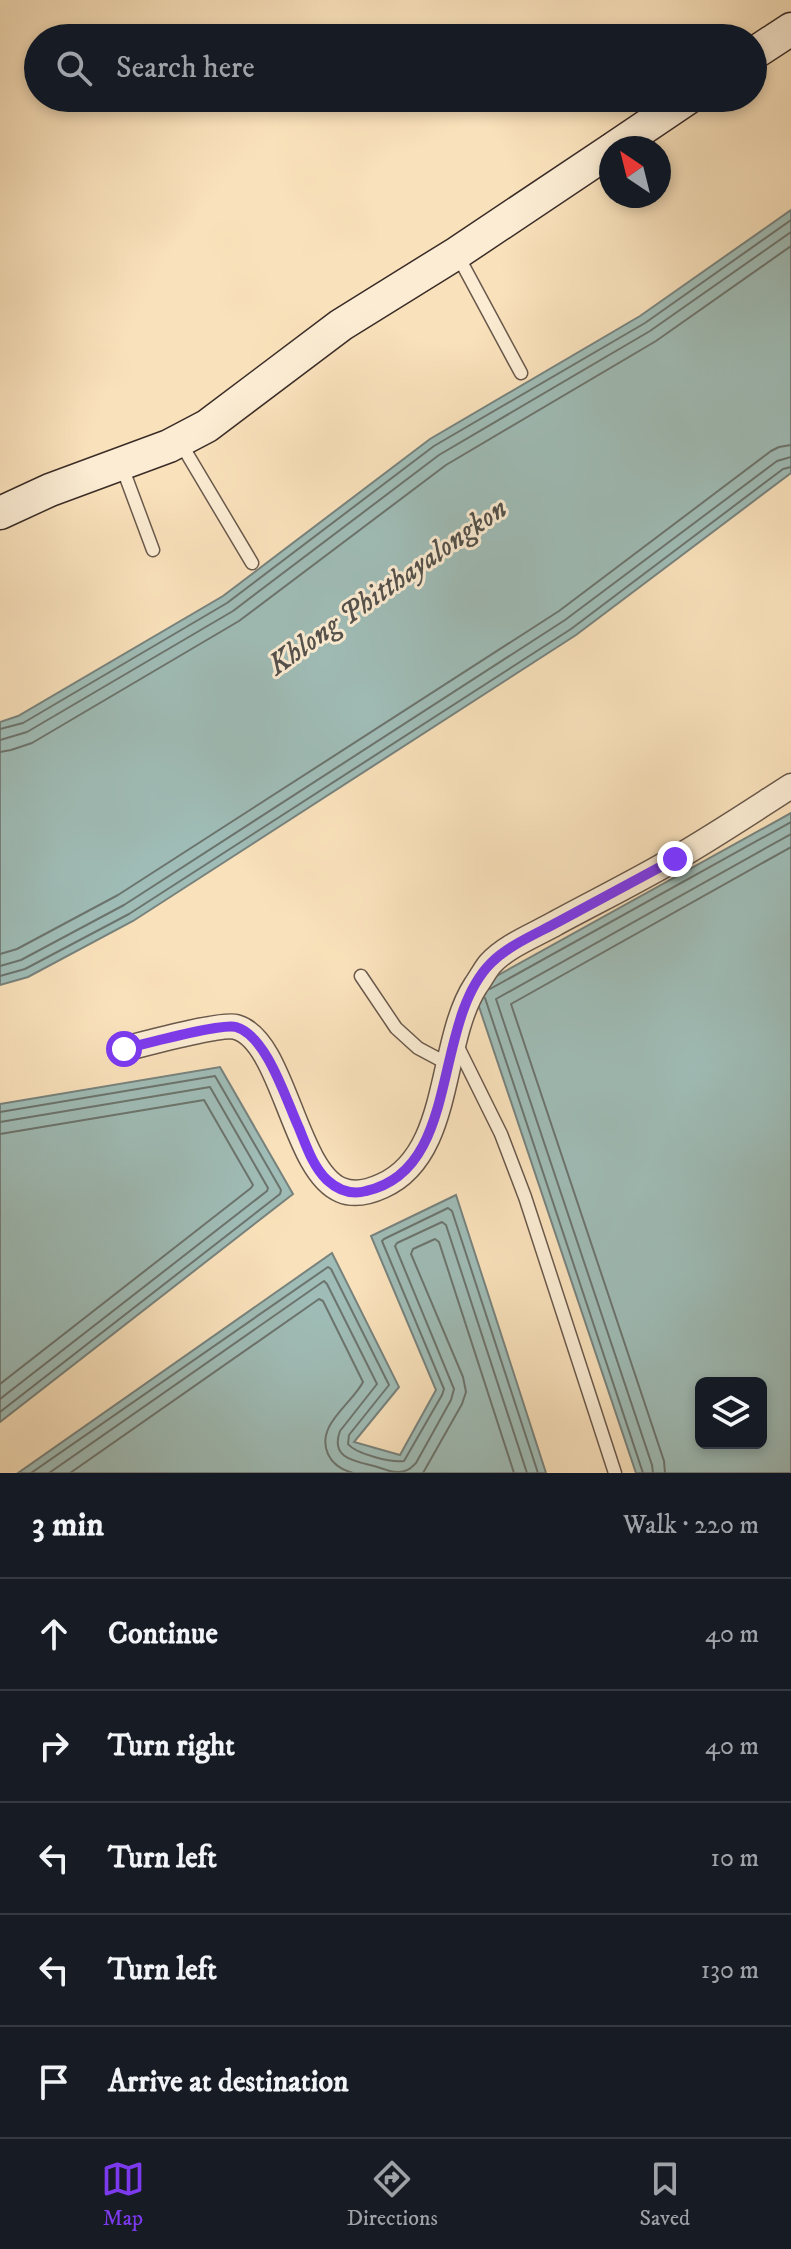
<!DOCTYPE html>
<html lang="en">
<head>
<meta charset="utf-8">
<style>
  :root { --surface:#171b24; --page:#20242c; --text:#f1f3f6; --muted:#9ea1a6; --line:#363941; --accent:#7c3aed }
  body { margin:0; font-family:"IM FELL DW Pica",serif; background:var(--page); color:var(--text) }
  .controls { position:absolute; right:24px; bottom:24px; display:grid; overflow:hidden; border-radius:12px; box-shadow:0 4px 12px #0003 }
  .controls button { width:72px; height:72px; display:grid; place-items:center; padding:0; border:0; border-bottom:2px solid var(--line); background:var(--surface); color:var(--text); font:40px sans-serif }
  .compass { position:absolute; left:599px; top:136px; width:72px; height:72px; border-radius:50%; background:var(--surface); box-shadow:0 4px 12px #0003; rotate:325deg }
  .stop { position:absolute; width:24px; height:24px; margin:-18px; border:6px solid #7c3aed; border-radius:50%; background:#fff }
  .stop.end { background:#7c3aed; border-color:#fff; box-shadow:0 2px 8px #0008 }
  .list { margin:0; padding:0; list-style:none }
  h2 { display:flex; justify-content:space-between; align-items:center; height:104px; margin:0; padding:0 32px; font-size:34px }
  h2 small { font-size:26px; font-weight:400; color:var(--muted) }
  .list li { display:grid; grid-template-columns:52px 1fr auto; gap:24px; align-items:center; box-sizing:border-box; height:112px; padding:0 32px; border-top:2px solid var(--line) }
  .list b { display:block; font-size:30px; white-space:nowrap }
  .list em { font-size:26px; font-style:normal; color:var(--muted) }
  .icon { flex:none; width:44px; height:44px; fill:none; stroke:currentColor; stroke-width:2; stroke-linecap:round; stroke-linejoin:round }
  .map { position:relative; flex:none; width:791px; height:1473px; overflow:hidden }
  .search { position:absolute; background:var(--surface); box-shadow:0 4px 12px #0003; left:24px; right:24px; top:24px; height:88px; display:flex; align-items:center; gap:20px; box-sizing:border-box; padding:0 28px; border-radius:44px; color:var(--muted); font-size:30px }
  .sheet { height:664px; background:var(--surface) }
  nav { display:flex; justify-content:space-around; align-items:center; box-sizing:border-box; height:112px; border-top:2px solid var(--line); background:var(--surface); font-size:22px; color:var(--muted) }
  nav a { display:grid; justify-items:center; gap:4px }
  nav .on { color:var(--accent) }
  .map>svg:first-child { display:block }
</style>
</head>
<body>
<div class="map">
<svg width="791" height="1473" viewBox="0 0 791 1473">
  <rect width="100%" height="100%" fill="#f9e1bb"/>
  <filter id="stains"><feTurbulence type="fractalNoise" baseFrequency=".0025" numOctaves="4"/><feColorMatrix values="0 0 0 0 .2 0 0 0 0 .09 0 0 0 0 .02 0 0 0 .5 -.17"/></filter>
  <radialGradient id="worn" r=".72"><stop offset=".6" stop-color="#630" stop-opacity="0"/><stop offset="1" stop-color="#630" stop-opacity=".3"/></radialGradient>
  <!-- water -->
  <g fill="#9fbcb6" stroke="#77827d" stroke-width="2" fill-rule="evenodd">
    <path d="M791 210V473L576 635 133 921 28 977 0 985V722L18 716 223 596 430 439 640 316Z"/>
    <path d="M791 813V1473H636L473 989ZM701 1383H761V1443H701Z"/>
    <path d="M220 1067 293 1194 0 1422V1104Z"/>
    <path d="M456 1195 546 1473H18L332 1253 399 1387 354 1442 400 1455 436 1390 371 1236Z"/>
  </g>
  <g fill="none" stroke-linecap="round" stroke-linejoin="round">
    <!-- shore -->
    <g stroke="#6c746e" stroke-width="2">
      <path d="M0 729 23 723 227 603 434 446 645 323 791 220"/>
      <path d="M0 740 27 732 233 611 439 455 650 331 791 232"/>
      <path d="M0 752 11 750 32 743 239 621 446 465 656 341 791 246"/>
      <path d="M0 954 17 949 118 895 559 611 771 451 779 447 791 445"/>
      <path d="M0 966 21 960 124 905 565 620 777 461 791 457"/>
      <path d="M0 976 25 969 129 914 571 629 783 469 791 467"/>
      <path d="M490 989 791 822"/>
      <path d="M485 998 643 1473"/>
      <path d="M0 1112 215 1076 281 1190 280 1194 0 1412"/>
      <path d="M0 1122 210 1087 268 1188 267 1191 0 1399"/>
      <path d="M0 1134 204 1100 253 1185 251 1188 0 1384"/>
      <path d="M31 1473 328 1267 331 1269 389 1385 349 1435 348 1444C356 1454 392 1463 404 1461L442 1395 444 1389 382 1241 384 1239 448 1208 452 1211 538 1473"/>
      <path d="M49 1473 324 1281 327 1284 377 1384 340 1431C330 1458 354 1461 374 1466 382 1468 391 1473 399 1472 407 1472 411 1468 416 1463L451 1400 454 1389 395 1246 397 1243 442 1222 446 1225 527 1473"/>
      <path d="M70 1473 319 1299 323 1301 363 1382C352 1404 315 1425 328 1454 333 1465 342 1470 353 1473"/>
      <path d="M423 1473 462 1404 466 1392 463 1377 411 1254 413 1249 435 1239 439 1242 514 1473"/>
      <path d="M653 1473 652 1465 496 999 791 834"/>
      <path d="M665 1473 664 1461 511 1004 791 847"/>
    </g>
    <!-- lane casing -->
    <g stroke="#6a594c" stroke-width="15">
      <g id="lane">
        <path d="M458 256 521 373"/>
        <path d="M180 442 252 563"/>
        <path d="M121 464 153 550"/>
        <path d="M361 976 396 1028 418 1048 448 1064"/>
        <path d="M456 1043 501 1134 525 1197 615 1473"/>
      </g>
    </g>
    <!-- street casing -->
    <g stroke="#6a594c" stroke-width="27">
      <path id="street" d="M124 1049C144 1044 221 1023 236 1027 284 1040 294 1171 341 1190 355 1196 369 1192 382 1186 453 1155 438 1043 476 985 481 978 485 970 490 964 506 946 535 935 556 923 595 902 635 882 673 860 713 837 752 811 791 786"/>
    </g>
    <!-- secondary casing -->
    <g stroke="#3a2c27" stroke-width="35">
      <g id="secondary">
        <path d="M753 54 791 29"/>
        <path d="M614 148 688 98"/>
        <path d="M0 513 50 490 169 446 207 426 341 325 457 253 611 150"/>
      </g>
    </g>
    <!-- lane -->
    <use href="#lane" stroke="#fbecd3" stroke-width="12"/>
    <!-- street -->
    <use href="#street" stroke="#fbecd3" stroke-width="24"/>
    <!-- secondary -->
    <use href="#secondary" stroke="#fbecd3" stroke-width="32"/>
  </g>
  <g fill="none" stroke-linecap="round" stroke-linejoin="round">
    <!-- route -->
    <path stroke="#7c3aed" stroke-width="10" d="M124 1049C144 1044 221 1023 236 1027 267 1036 286 1100 299 1128 306 1145 313 1167 327 1180 339 1191 351 1195 366 1191 462 1170 431 1023 491 963 509 945 536 934 558 922 597 901 636 880 675 859"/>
  </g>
  <g text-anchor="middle" stroke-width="6" stroke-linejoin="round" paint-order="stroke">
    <!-- water labels -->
    <g font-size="30" font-style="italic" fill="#53504b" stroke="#fbecd3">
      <text transform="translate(387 586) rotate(-35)" y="10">Khlong Phitthayalongkon</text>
    </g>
  </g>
  <rect width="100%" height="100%" filter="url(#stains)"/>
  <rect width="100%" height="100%" fill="url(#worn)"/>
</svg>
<div class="controls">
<button><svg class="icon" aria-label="layers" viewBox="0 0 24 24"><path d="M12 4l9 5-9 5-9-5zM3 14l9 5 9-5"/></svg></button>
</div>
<svg class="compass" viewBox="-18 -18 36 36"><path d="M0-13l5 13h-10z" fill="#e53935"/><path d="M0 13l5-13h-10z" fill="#9ea1a6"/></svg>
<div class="stop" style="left:124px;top:1049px"></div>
<div class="stop end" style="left:675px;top:859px"></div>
<div class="search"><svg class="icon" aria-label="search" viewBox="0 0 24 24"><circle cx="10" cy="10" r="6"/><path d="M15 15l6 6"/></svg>Search here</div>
</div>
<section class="sheet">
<h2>3 min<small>Walk · 220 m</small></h2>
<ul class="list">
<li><svg class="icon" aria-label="ahead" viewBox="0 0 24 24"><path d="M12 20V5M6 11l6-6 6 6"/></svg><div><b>Continue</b></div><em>40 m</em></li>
<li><svg class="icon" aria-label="right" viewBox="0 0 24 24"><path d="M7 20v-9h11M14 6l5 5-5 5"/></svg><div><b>Turn right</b></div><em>40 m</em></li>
<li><svg class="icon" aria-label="left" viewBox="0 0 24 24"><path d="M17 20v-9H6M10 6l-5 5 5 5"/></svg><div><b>Turn left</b></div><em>10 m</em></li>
<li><svg class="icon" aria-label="left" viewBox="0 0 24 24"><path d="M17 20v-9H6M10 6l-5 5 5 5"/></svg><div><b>Turn left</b></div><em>130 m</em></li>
<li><svg class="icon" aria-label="arrive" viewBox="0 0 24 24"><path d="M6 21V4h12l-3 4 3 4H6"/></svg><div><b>Arrive at destination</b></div></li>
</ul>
</section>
<nav>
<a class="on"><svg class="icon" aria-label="map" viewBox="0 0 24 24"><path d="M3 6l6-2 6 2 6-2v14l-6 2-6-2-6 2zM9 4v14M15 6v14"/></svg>Map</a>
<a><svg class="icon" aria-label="directions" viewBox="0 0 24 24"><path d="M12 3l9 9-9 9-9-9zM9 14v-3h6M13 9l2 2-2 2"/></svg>Directions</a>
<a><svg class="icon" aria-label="saved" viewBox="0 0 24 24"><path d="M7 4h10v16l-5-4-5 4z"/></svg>Saved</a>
</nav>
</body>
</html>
